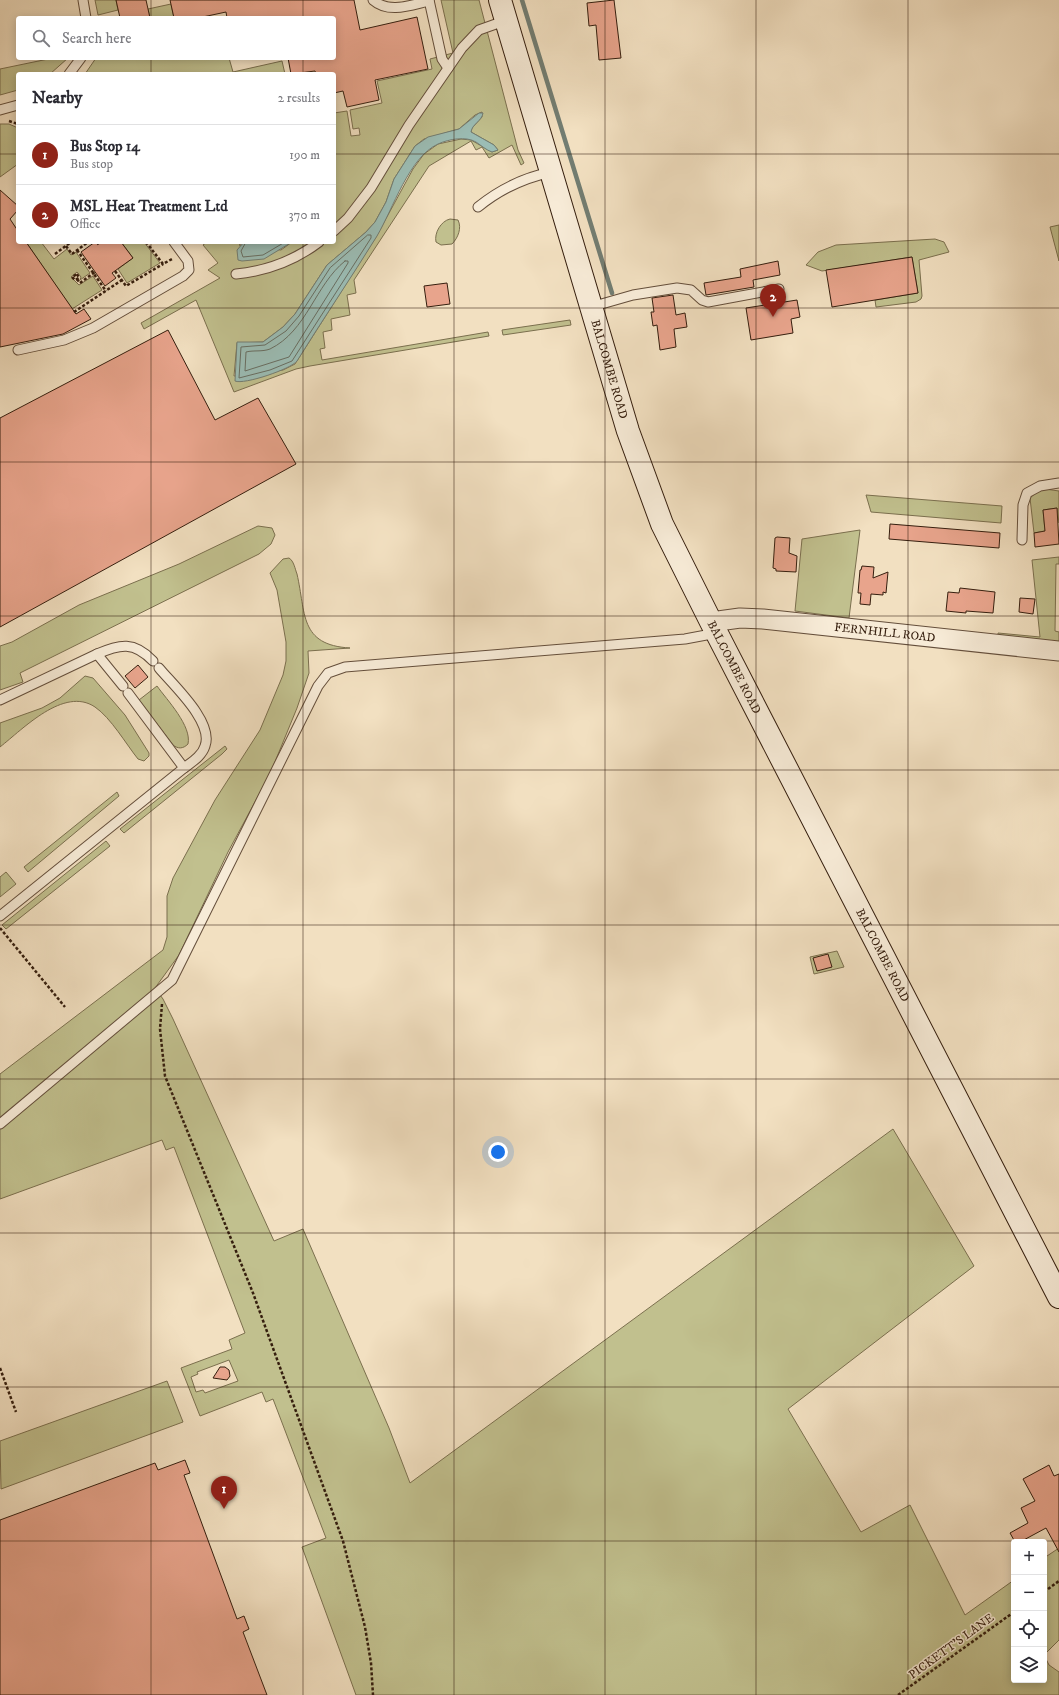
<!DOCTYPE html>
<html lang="en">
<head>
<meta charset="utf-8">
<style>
  :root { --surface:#fff; --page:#f2f2f3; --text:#2b2b33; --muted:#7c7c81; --line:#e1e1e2; --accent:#8f2418 }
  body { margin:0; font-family:"IM FELL DW Pica",serif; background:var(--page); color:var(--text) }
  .controls { position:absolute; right:12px; bottom:12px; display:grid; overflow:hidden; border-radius:4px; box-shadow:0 2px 10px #0003 }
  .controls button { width:36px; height:36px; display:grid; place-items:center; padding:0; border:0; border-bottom:1px solid var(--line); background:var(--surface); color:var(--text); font:20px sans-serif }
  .you { position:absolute; left:498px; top:1152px; width:14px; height:14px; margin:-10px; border:3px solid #fff; border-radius:50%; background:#1a73e8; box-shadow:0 0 0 6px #1a73e833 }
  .badge { display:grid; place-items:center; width:26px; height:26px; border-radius:50%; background:var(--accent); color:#fff; font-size:13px; font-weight:700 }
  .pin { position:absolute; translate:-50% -33px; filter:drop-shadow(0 1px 2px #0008) }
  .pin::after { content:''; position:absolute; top:21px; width:14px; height:12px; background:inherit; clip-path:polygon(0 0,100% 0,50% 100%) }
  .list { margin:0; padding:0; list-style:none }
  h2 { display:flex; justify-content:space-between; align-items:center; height:52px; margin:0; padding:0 16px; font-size:17px }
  h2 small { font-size:13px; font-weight:400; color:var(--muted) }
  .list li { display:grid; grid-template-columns:26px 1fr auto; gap:12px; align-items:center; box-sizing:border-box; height:60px; padding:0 16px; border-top:1px solid var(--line) }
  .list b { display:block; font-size:15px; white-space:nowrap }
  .list p { margin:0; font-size:13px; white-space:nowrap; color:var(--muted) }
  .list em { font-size:13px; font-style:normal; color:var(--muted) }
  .icon { flex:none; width:22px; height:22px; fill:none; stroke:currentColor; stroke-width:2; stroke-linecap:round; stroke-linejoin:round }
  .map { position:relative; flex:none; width:1059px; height:1695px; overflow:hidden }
  .search { position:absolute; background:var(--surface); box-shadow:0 2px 10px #0003; left:16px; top:16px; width:320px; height:44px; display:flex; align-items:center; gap:10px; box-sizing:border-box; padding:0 14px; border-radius:4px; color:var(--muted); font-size:15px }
  .panel { position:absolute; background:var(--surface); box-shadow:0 2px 10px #0003; left:16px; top:72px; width:320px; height:172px; border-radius:4px }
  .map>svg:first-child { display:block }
</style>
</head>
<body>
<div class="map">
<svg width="1059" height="1695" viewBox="0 0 1059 1695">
  <rect width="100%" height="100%" fill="#f2e0c1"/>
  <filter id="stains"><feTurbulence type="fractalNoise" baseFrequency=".005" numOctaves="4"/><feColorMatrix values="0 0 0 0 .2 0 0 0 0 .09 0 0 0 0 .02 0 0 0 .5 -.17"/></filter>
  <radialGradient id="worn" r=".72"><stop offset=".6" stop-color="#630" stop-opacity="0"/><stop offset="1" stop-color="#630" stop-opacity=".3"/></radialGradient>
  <!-- green -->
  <g fill="#c1c08e" stroke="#7b6f4e" fill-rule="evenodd">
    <path d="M95 0H116L118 10 98 15Z"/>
    <path d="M441 0H479L518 150 524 163 521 165 512 145 489 158 482 147 476 150 471 141 429 166 354 280 356 293 347 295 350 315 331 319 332 330 323 332 325 348 320 349 322 360 488 332 489 336 310 366 296 369 234 392 196 300 144 329 141 323 220 278 208 270 218 263 203 245 207 242H244L239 245 281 250 292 242H334V113L347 111 351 136 360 135 359 128 353 129 350 110 382 103 377 81 432 69 430 59 453 53ZM482 112V117L472 128 471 132 494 145 498 150 492 152 471 140 461 139 438 144 424 154 413 169 376 237 295 364 283 370 234 376 237 343 263 342 283 327 295 314 327 265 366 232 375 222 386 202 394 179 415 146 424 139 459 129 475 115Z"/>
    <path d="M171 4 174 18H150L148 9Z"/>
    <path d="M53 58H68L50 74H18V90L0 95V69Z"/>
    <path d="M96 58H229L233 72 282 61 285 74H85Z"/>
    <path d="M0 124H9L18 128V164L0 177Z"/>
    <path d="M450 219 458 220C462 228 458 238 452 244L441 245 436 242C434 233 441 221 450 219Z"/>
    <path d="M1059 225V261L1050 227Z"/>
    <path d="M935 239 944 242 949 252 919 260 922 296 921 299 916 302 876 307 875 300 918 293 912 257 822 271 806 265 818 252 836 245Z"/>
    <path d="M26 242H41L54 259 67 249 71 255 76 252 90 273 80 280 81 277 77 272 71 277 79 285 93 276 102 290 72 309Z"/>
    <path d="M121 242H144L160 263 127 283 118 269 133 258Z"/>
    <path d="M570 320 571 325 503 335 502 330Z"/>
    <path d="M1045 489 1059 491V523L1057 508 1043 510 1045 531 1034 533 1030 498 1038 491Z"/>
    <path d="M866 495 1002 506 1001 523 871 512Z"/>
    <path d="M258 526 272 528 275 535 271 544 259 554 20 673 23 682 0 690V646L12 642 79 605 179 564Z"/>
    <path d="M860 530 849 618 795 611 802 539Z"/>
    <path d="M1059 557V564H1056L1055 631 1059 632V643L998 635V633L1040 637 1032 560Z"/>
    <path d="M289 558C294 561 295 569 297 574 306 613 299 645 350 648L308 651 309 673 297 708 270 774 228 852 179 955 155 988 163 999 173 1019 274 1241 303 1229 389 1428 410 1483 893 1129 974 1266 788 1409 861 1532 910 1505 965 1615 1014 1580V1680H1044V1558L1059 1548V1640L1046 1653 1045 1657 1049 1665 1059 1672V1695H356L302 1547 326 1538 273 1399 266 1402 262 1392 200 1416 181 1368 232 1349 229 1340 245 1333 174 1147 166 1150 162 1140 0 1199V1074L163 950 167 937V896L173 878 215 800 260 730 283 675 286 661V642L277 590 270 573 283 559ZM229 1360 238 1381 205 1393 203 1390 196 1392 191 1377 198 1374 197 1372Z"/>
    <path d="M85 676 93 678 125 715 149 753V756L144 761 138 759C126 744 111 718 95 707 64 686 23 729 0 747V723L42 708 60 698Z"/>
    <path d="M157 686C167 700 192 726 188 744 183 749 178 749 173 745L139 700Z"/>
    <path d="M225 746 227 749 222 754 124 833 120 829Z"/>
    <path d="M117 792 119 796 28 872 24 867Z"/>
    <path d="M106 841 110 846 6 929 2 925Z"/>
    <path d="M6 872 16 884 0 897V877Z"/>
    <path d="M837 951 844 967 814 974 810 957Z"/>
    <path d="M167 1381 183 1422 1 1489 0 1441Z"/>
  </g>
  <!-- water -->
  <g fill="#9bbdb5" stroke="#727d72">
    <path d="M479 113H483C482 121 472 124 471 132L494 145 498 150 492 152C486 150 482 146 476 142 466 136 449 139 438 144 409 157 393 209 377 236 351 278 323 319 297 361 291 369 244 385 235 381L237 342H263L283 327 295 314 327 265 366 232 375 222 386 202 394 179 415 146 428 137 459 129Z"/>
    <path d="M244 242H292L264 259 242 261 238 260 237 250Z"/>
  </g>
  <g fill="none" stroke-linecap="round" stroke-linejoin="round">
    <!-- shore -->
    <g stroke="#686e62" stroke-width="1">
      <path d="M368 235H371V238L292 361 270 370 239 378 241 347 265 345 286 331 299 316 330 268Z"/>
      <path d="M246 242 241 251 243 257 263 255 285 242"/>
      <path d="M345 261H348V263L289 357 245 371 246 352C254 350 262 352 270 349 307 331 315 285 345 261Z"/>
    </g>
    <!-- stream -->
    <path stroke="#727d72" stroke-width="4.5" d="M522 0 612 293"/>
  </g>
  <!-- building -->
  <g fill="#e8a48c" stroke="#351e0e">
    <path d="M116 0H146L150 18H120Z"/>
    <path d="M170 0H354L360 30 417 17 428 69 375 80 379 100 347 107 343 91 334 93V74H316L315 71 291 74 288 58H334V18H227L226 12 198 18H174Z"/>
    <path d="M614 0 621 58 599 60 596 25 589 26 587 3Z"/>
    <path d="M0 190 18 206V210L10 219 18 231V242H26L76 314 84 309 91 319 63 334 0 347Z"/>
    <path d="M95 242H121L133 258 112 273 116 278 105 286 81 252Z"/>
    <path d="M912 257 918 293 832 307 826 270Z"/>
    <path d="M778 261 780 275 753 280 754 287 706 295 704 283 741 277 740 269Z"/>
    <path d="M447 283 450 304 427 307 424 286Z"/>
    <path d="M673 295 676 315 685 313 687 327 674 329 676 347 660 350 657 325 653 326 651 312H654L652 298Z"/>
    <path d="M797 300 800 317 791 319 793 333 751 340 746 308Z"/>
    <path d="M168 330 215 420 258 398 296 464 0 627V418Z"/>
    <path d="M1057 508 1059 544 1035 547 1034 533 1045 531 1043 510Z"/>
    <path d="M890 524 1000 533 999 548 889 539Z"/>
    <path d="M777 537 790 538 789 553 797 556 796 572 776 571V569L773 568 775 538Z"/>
    <path d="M862 566 874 567 873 578 888 572 886 593 883 592V595L871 594 870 605 860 604 861 593H858L860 570H861Z"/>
    <path d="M960 588 995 592 993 613 966 611V613L946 611 948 592 959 593Z"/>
    <path d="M1020 598 1035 599 1033 614 1019 612Z"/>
    <path d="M138 665 148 677 135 688 125 676Z"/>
    <path d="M828 954 832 967 817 971 813 958Z"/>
    <path d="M220 1367H225L229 1370 230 1376 227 1380 213 1378Z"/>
    <path d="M185 1460 190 1473 184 1475 237 1619 244 1616 249 1629 243 1632 267 1695H0V1520L155 1463 158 1470Z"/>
    <path d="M1049 1465 1054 1476 1059 1474V1552L1046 1528 1020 1542H1015L1010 1533 1028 1523 1021 1508 1035 1501 1023 1479Z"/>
  </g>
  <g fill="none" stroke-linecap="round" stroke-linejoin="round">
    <!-- lane casing -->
    <g stroke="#644e3b" stroke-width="11">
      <g id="lane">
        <path d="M83 0 86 18"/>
        <path d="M373 0C389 14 411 5 429 1"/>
        <path d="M429 0 442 59 448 68"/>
        <path d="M69 74 81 58"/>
        <path d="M0 110 18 105"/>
        <path d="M478 207C500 189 523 178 551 172"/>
        <path d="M334 231 348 218 371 188 409 125 462 48 479 30 507 20"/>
        <path d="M236 274C267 271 294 261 319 242"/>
        <path d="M591 307 633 295 677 288 691 290 702 300 708 302 779 289"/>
        <path d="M18 350 64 340 93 328 183 276 189 270 188 261 174 242"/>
        <path d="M1022 540 1023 505 1027 493 1040 486 1059 483"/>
        <path d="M97 654C120 644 134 641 153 661"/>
        <path d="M159 668C173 685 214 722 205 746 202 756 192 762 184 768"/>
        <path d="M0 700 97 654 123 686"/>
        <path d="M0 916 184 768 128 693"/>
        <path d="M0 1124 172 980 318 686 328 673 345 667 685 639 717 633"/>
      </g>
    </g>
    <!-- street casing -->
    <g stroke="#644e3b" stroke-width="21">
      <g id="street">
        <path id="s1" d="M711 622 740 618 763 619 1059 651"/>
      </g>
    </g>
    <!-- secondary casing -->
    <g stroke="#351e0e" stroke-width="24">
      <g id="secondary">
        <path id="s2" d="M500 0 628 431 662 524 711 622 1059 1297"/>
      </g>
    </g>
    <!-- path -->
    <g stroke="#351e0e" stroke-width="2.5" stroke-dasharray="3 2" stroke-linecap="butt">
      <path d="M9 121 18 124"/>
      <path d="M97 242 99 245"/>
      <path d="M146 242 163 264 172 259"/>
      <path d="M66 246 72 254 88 242"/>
      <path d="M77 250 106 291"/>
      <path d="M55 254 71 242"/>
      <path d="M115 271 126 286 163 264"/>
      <path d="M77 274 79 278 75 280 72 277Z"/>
      <path d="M77 279 80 283 95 272"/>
      <path d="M74 312 122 280"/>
      <path d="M0 928 65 1007"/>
      <path d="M162 1004 160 1029 165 1076 253 1293 343 1541 365 1627 371 1663 373 1695"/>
      <path d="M0 1368 16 1412"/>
      <path d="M1044 1592 1059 1581"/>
      <path d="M898 1695 1014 1612"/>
    </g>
    <!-- lane -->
    <use href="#lane" stroke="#f7ebd7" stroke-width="9"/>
    <!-- street -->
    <use href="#street" stroke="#f7ebd7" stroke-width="19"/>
    <!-- secondary -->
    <use href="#secondary" stroke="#f7ebd7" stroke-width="22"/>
  </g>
  <!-- grid -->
  <path fill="none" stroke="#351e0e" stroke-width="1" stroke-opacity="0.55" d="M151 0V18M303 0V18M454 0V1695M605 0V1695M756 0V1695M908 0V1695M151 58V74M303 58V74M0 154H18M334 154H1059M151 242V1695M303 242V1695M0 308H1059M0 462H1059M0 616H1059M0 770H1059M0 925H1059M0 1079H1059M0 1233H1059M0 1387H1059M0 1541H1059"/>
  <g text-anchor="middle" stroke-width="3" stroke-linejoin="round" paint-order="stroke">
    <!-- street labels -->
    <g font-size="12" fill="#351e0e" stroke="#f7ebd7">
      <text dy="4" stroke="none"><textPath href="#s2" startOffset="385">BALCOMBE ROAD</textPath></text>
      <text dy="4" stroke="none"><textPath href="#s1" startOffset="175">FERNHILL ROAD</textPath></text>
      <text dy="4" stroke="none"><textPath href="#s2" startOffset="709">BALCOMBE ROAD</textPath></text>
      <text dy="4" stroke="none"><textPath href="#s2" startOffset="1033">BALCOMBE ROAD</textPath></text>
      <text transform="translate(951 1646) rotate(-36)" y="4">PICKETT'S LANE</text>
    </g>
  </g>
  <rect width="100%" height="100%" filter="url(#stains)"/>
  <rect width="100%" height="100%" fill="url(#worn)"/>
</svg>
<div class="controls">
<button>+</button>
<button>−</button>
<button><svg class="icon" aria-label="locate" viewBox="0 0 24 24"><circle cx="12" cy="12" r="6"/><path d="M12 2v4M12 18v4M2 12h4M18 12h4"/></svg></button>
<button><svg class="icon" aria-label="layers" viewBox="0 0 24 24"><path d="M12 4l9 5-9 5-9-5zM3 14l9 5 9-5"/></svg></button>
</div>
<div class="you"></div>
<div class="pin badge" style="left:224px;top:1509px">1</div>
<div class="pin badge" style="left:773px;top:317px">2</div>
<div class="search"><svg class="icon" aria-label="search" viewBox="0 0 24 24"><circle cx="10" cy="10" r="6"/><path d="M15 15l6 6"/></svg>Search here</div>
<section class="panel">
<h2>Nearby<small>2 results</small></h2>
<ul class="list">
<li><span class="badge">1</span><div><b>Bus Stop 14</b><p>Bus stop</p></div><em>190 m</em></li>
<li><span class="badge">2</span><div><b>MSL Heat Treatment Ltd</b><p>Office</p></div><em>370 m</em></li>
</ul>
</section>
</div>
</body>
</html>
